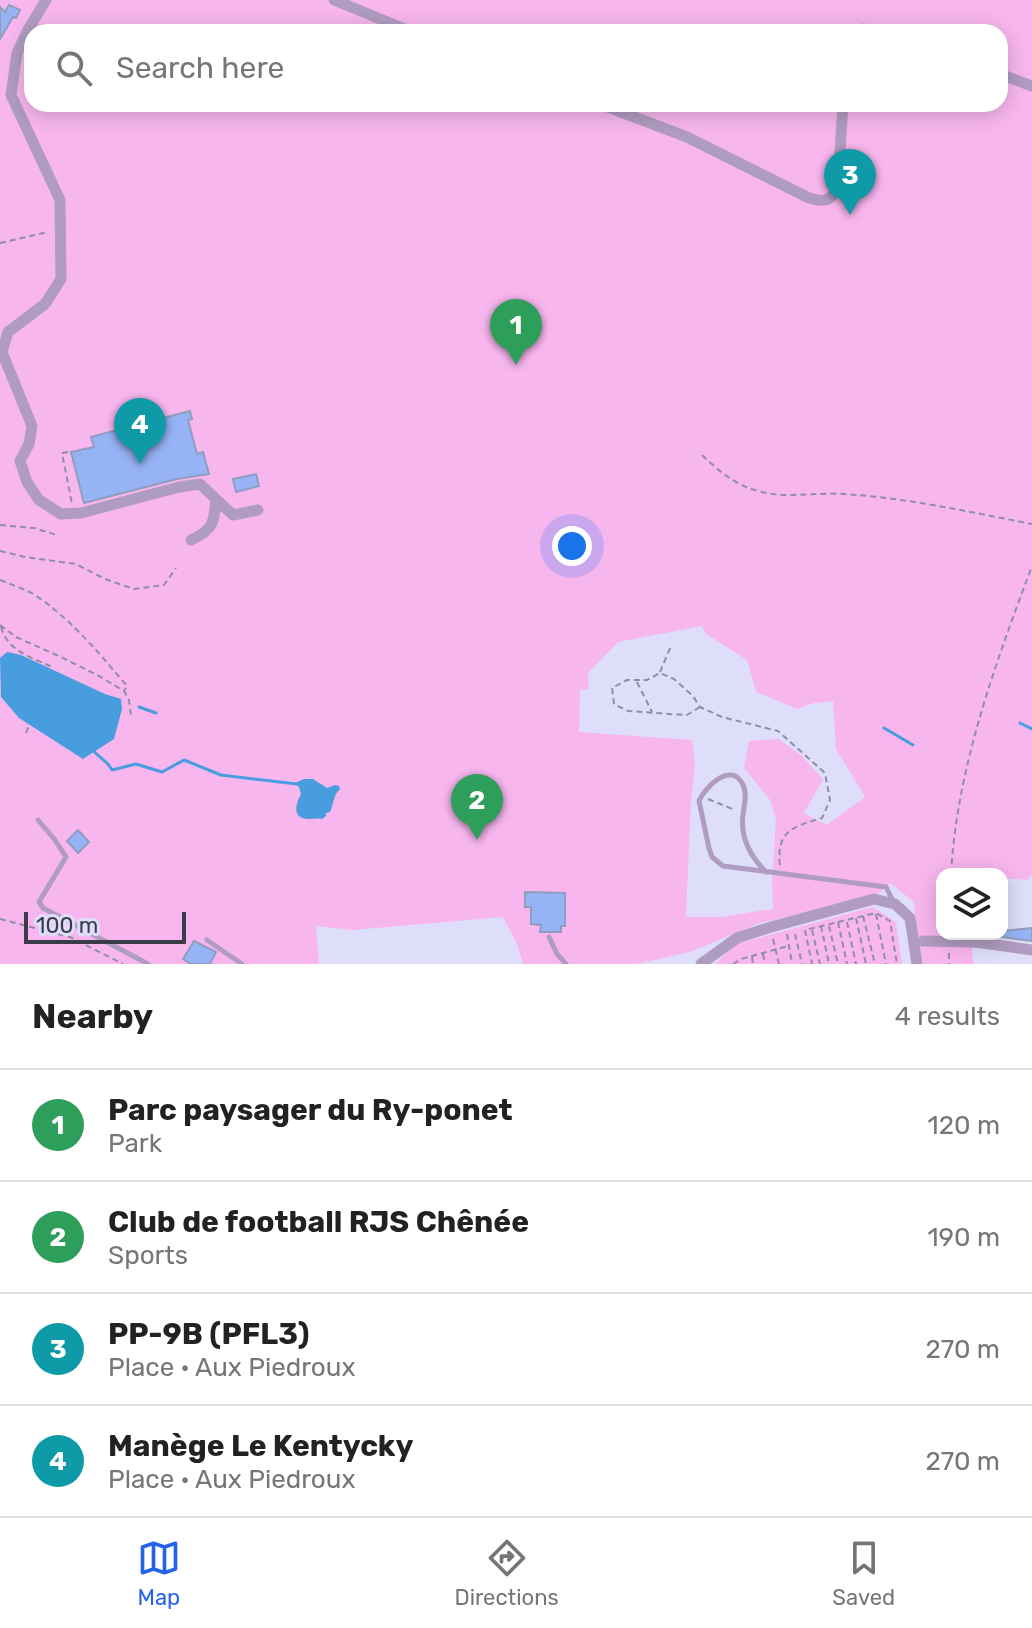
<!DOCTYPE html>
<html lang="en">
<head>
<meta charset="utf-8">
<style>
  :root { --surface:#fff; --page:#f6f6f6; --text:#222; --muted:#767676; --line:#e0e0e0; --accent:#2563eb }
  body { margin:0; font-family:Rubik,sans-serif; background:var(--page); color:var(--text) }
  .controls { position:absolute; right:24px; bottom:24px; display:grid; overflow:hidden; border-radius:16px; box-shadow:0 4px 20px #0003 }
  .controls button { width:72px; height:72px; display:grid; place-items:center; padding:0; border:0; border-bottom:2px solid var(--line); background:var(--surface); color:var(--text); font:40px sans-serif }
  .scale { position:absolute; left:24px; bottom:20px; width:162px; box-sizing:border-box; padding-left:8px; border:4px solid #3c3b49; border-top:0; font-size:22px; line-height:28px; white-space:nowrap; color:#3c3b49; -webkit-text-stroke:6px #dfdefa; paint-order:stroke }
  .you { position:absolute; left:572px; top:546px; width:28px; height:28px; margin:-20px; border:6px solid #fff; border-radius:50%; background:#1a73e8; box-shadow:0 0 0 12px #1a73e833 }
  .badge { display:grid; place-items:center; width:52px; height:52px; border-radius:50%; background:var(--accent); color:#fff; font-size:26px; font-weight:700 }
  .pin { position:absolute; translate:-50% -66px; filter:drop-shadow(0 2px 4px #0008) }
  .pin::after { content:''; position:absolute; top:42px; width:28px; height:24px; background:inherit; clip-path:polygon(0 0,100% 0,50% 100%) }
  .list { margin:0; padding:0; list-style:none }
  h2 { display:flex; justify-content:space-between; align-items:center; height:104px; margin:0; padding:0 32px; font-size:34px }
  h2 small { font-size:26px; font-weight:400; color:var(--muted) }
  .list li { display:grid; grid-template-columns:52px 1fr auto; gap:24px; align-items:center; box-sizing:border-box; height:112px; padding:0 32px; border-top:2px solid var(--line) }
  .list b { display:block; font-size:30px; white-space:nowrap }
  .list p { margin:0; font-size:26px; white-space:nowrap; color:var(--muted) }
  .list em { font-size:26px; font-style:normal; color:var(--muted) }
  .icon { flex:none; width:44px; height:44px; fill:none; stroke:currentColor; stroke-width:2; stroke-linecap:round; stroke-linejoin:round }
  .map { position:relative; flex:none; width:1032px; height:964px; overflow:hidden }
  .search { position:absolute; background:var(--surface); box-shadow:0 4px 20px #0003; left:24px; right:24px; top:24px; height:88px; display:flex; align-items:center; gap:20px; box-sizing:border-box; padding:0 28px; border-radius:24px; color:var(--muted); font-size:30px }
  .sheet { height:552px; background:var(--surface) }
  nav { display:flex; justify-content:space-around; align-items:center; box-sizing:border-box; height:112px; border-top:2px solid var(--line); background:var(--surface); font-size:22px; color:var(--muted) }
  nav a { display:grid; justify-items:center; gap:4px }
  nav .on { color:var(--accent) }
  .map>svg:first-child { display:block }
</style>
</head>
<body>
<div class="map">
<svg width="1032" height="964" viewBox="0 0 1032 964">
  <rect width="100%" height="100%" fill="#dfdefa"/>
  <!-- green -->
  <g fill="#f8b6ef" fill-rule="evenodd">
    <path d="M0 0H1032V874L1028 880 1002 878V874H942V934H974L972 952 974 964H921L916 934 914 902 890 883 876 896 760 923 690 952 636 964H523L517 944 503 917 353 930 316 926 319 964H0ZM32 32H1000V104H32ZM702 626 705 633 747 660 756 692 797 709 814 703 833 701 836 749 865 797 827 825 804 813 823 779 802 756 779 739 749 741 744 768 770 800 776 820 772 881 773 909 720 917H686L691 802 695 765 692 740 579 732 580 690 589 689 588 673 618 642Z"/>
    <path d="M873 907 896 922 902 964H715L736 944Z"/>
  </g>
  <!-- water -->
  <g fill="#489dde">
    <path d="M7 652 21 655 105 694 121 699 122 709 114 739 83 759 19 718 1 697 0 658Z"/>
    <path d="M304 779H313L327 788 335 785 339 786 340 789C333 795 334 804 330 812L326 813V816L322 819C317 818 313 819 309 819 291 819 296 803 301 794L299 787 295 783Z"/>
  </g>
  <g fill="none" stroke-linecap="round" stroke-linejoin="round">
    <!-- stream -->
    <g stroke="#489dde" stroke-width="3">
      <path d="M139 707 156 713"/>
      <path d="M1020 723 1032 729"/>
      <path d="M884 728 913 745"/>
      <path d="M91 749 108 764 112 770 136 764 162 772 184 760 221 775 297 784"/>
    </g>
  </g>
  <!-- building -->
  <g fill="#96b3f6" stroke="#909ebd" stroke-width="2">
    <path d="M9 5 20 10 16 18 13 17 0 39V7L5 12Z"/>
    <path d="M190 411 192 419 188 420 197 454 203 452 209 474 177 479 84 503 71 452 94 447 91 437Z"/>
    <path d="M256 474 259 486 236 492 233 479Z"/>
    <path d="M78 830 89 842 78 853 67 841Z"/>
    <path d="M525 892 565 893V926H561V932H540L541 925 531 924V907H525Z"/>
    <path d="M1032 928V941L1001 937 1002 931Z"/>
    <path d="M194 941 216 952 210 964H191L183 959Z"/>
  </g>
  <g fill="none" stroke-linecap="round" stroke-linejoin="round">
    <!-- path -->
    <g stroke="#8f8ea3" stroke-width="2" stroke-dasharray="6 4" stroke-linecap="butt">
      <path d="M0 243 48 232"/>
      <path d="M68 452 62 453 72 504"/>
      <path d="M702 455C719 471 735 485 758 491 786 499 815 492 844 494 907 498 970 512 1032 524"/>
      <path d="M0 525 34 528 57 535"/>
      <path d="M0 551 25 557 76 564 105 579 134 589 164 585 176 568"/>
      <path d="M0 580C12 585 25 589 35 595 71 619 99 653 127 686L124 691"/>
      <path d="M0 625 16 637 61 657 99 676 124 691 129 700 131 716"/>
      <path d="M1 627C7 650 30 657 50 666L49 668"/>
      <path d="M660 672 671 646"/>
      <path d="M637 682 652 712"/>
      <path d="M700 707 687 715 669 714 628 711 614 704 612 688 627 680H647L660 673 674 679 693 696 700 707 722 717 778 731 825 773 830 800 822 818C793 827 776 830 780 866"/>
      <path d="M26 733 29 725"/>
      <path d="M708 799 735 810"/>
      <path d="M951 874C957 767 995 665 1032 566"/>
      <path d="M876 914 886 964"/>
      <path d="M863 916 875 964"/>
      <path d="M856 918 866 964"/>
      <path d="M0 919 70 937 123 964"/>
      <path d="M838 922 847 964"/>
      <path d="M847 922 856 964"/>
      <path d="M821 926 829 964"/>
      <path d="M829 926 838 964"/>
      <path d="M809 929 876 913 890 921 897 964"/>
      <path d="M805 930 812 964"/>
      <path d="M812 930 820 964"/>
      <path d="M787 934 792 964"/>
      <path d="M795 934 802 964"/>
      <path d="M773 939 779 964"/>
      <path d="M949 953V964"/>
      <path d="M763 954 765 964"/>
      <path d="M752 957 753 964"/>
      <path d="M733 964 741 959 788 946"/>
    </g>
    <!-- service -->
    <g stroke="#b09cc0" stroke-width="5">
      <path d="M38 820 55 840 66 857 39 902 43 908 148 964"/>
      <path d="M766 872C750 856 740 838 743 815 744 804 748 793 742 783 730 762 705 787 699 801L709 848 712 857 723 866 886 887 893 901"/>
      <path d="M549 937 557 954 566 964"/>
      <path d="M207 940 242 964"/>
    </g>
    <!-- minor -->
    <g stroke="#b09cc0" stroke-width="11">
      <path d="M46 0 29 28 17 53 11 95 60 200 61 279 45 304 8 332 2 352 32 426 29 444 20 461 27 482 39 500 61 514 81 513 179 487 200 484 233 515 258 510"/>
      <path d="M334 0 412 32"/>
      <path d="M855 32 863 29 870 32"/>
      <path d="M1000 74 1032 86"/>
      <path d="M600 104 687 137 809 198C824 203 833 201 838 185L843 104"/>
      <path d="M191 540C213 530 214 523 216 500"/>
      <path d="M975 942 1032 950"/>
      <path d="M701 964 737 938 771 927 874 899 895 904 910 918 917 964"/>
    </g>
    <!-- minor-bridge -->
    <path stroke="#b09cc0" stroke-width="11" d="M923 941 975 942"/>
  </g>
</svg>
<div class="controls">
<button><svg class="icon" aria-label="layers" viewBox="0 0 24 24"><path d="M12 4l9 5-9 5-9-5zM3 14l9 5 9-5"/></svg></button>
</div>
<div class="scale">100 m</div>
<div class="you"></div>
<div class="pin badge" style="left:516px;top:365px;background:#2e9e5b">1</div>
<div class="pin badge" style="left:477px;top:840px;background:#2e9e5b">2</div>
<div class="pin badge" style="left:850px;top:215px;background:#0f9aa8">3</div>
<div class="pin badge" style="left:140px;top:464px;background:#0f9aa8">4</div>
<div class="search"><svg class="icon" aria-label="search" viewBox="0 0 24 24"><circle cx="10" cy="10" r="6"/><path d="M15 15l6 6"/></svg>Search here</div>
</div>
<section class="sheet">
<h2>Nearby<small>4 results</small></h2>
<ul class="list">
<li><span class="badge" style="background:#2e9e5b">1</span><div><b>Parc paysager du Ry-ponet</b><p>Park</p></div><em>120 m</em></li>
<li><span class="badge" style="background:#2e9e5b">2</span><div><b>Club de football RJS Chênée</b><p>Sports</p></div><em>190 m</em></li>
<li><span class="badge" style="background:#0f9aa8">3</span><div><b>PP-9B (PFL3)</b><p>Place · Aux Piedroux</p></div><em>270 m</em></li>
<li><span class="badge" style="background:#0f9aa8">4</span><div><b>Manège Le Kentycky</b><p>Place · Aux Piedroux</p></div><em>270 m</em></li>
</ul>
</section>
<nav>
<a class="on"><svg class="icon" aria-label="map" viewBox="0 0 24 24"><path d="M3 6l6-2 6 2 6-2v14l-6 2-6-2-6 2zM9 4v14M15 6v14"/></svg>Map</a>
<a><svg class="icon" aria-label="directions" viewBox="0 0 24 24"><path d="M12 3l9 9-9 9-9-9zM9 14v-3h6M13 9l2 2-2 2"/></svg>Directions</a>
<a><svg class="icon" aria-label="saved" viewBox="0 0 24 24"><path d="M7 4h10v16l-5-4-5 4z"/></svg>Saved</a>
</nav>
</body>
</html>
